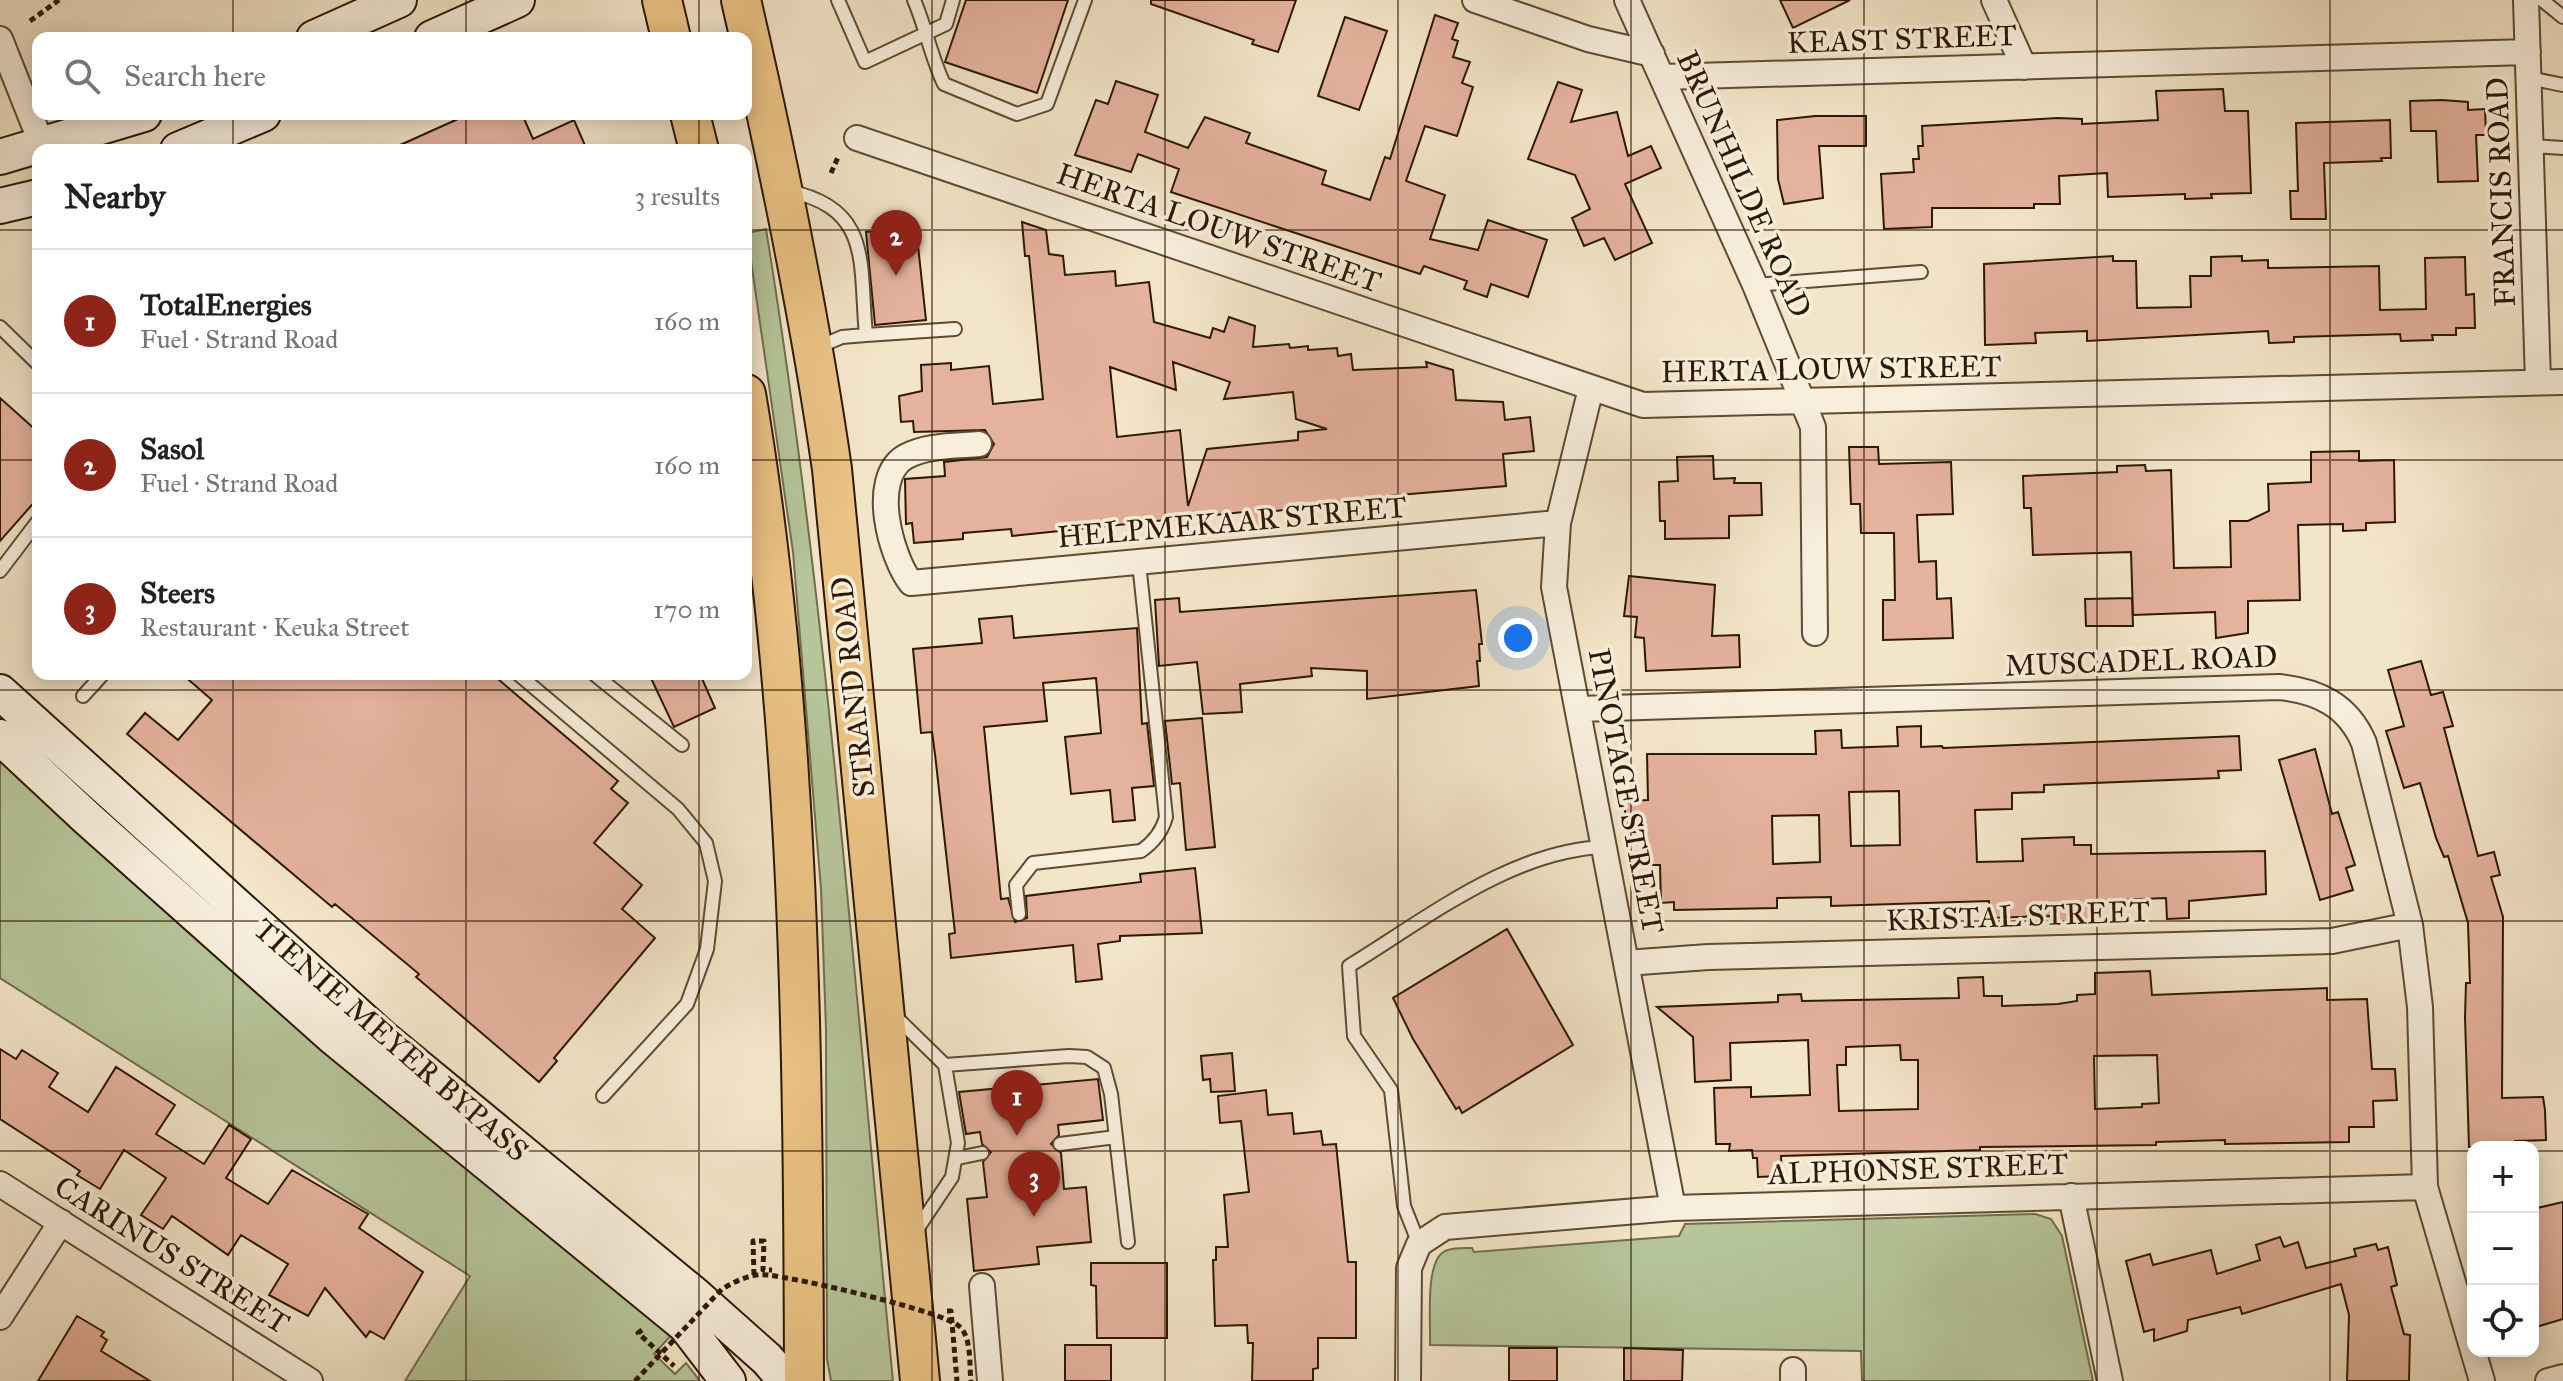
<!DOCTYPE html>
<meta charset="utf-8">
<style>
:root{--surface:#fff;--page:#f2f2f2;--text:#202124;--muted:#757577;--line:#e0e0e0;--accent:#8f2418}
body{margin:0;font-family:"IM FELL Great Primer",serif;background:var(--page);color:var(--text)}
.controls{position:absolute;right:24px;bottom:24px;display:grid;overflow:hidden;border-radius:16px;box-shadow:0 4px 20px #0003}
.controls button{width:72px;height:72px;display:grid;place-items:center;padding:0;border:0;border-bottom:2px solid var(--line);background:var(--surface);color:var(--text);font:40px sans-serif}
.you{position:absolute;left:1518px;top:638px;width:28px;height:28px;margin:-20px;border:6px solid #fff;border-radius:50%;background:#1a73e8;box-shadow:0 0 0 12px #1a73e833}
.badge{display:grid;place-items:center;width:52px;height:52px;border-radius:50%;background:var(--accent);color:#fff;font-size:26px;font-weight:700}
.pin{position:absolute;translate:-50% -66px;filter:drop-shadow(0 2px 4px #0008)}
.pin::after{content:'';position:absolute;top:42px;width:28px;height:24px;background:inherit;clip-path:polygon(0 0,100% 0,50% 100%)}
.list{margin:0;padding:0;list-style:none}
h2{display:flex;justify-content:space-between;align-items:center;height:104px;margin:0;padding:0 32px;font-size:34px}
h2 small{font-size:26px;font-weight:400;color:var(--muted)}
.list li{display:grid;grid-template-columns:52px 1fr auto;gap:24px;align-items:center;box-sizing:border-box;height:144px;padding:0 32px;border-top:2px solid var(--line)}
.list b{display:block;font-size:30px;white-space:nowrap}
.list p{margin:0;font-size:26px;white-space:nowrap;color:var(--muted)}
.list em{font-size:26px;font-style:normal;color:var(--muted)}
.icon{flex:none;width:44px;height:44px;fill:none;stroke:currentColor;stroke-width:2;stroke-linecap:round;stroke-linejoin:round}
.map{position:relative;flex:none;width:2563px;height:1381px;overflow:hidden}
.search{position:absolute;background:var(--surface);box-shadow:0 4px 20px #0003;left:32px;top:32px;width:720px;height:88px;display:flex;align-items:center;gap:20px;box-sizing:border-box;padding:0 28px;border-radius:16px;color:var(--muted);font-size:30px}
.panel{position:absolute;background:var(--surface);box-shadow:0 4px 20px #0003;left:32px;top:144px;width:720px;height:536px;border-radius:16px}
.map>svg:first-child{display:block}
</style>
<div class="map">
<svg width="2563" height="1381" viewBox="0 0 2563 1381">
<rect width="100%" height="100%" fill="#f3e5c9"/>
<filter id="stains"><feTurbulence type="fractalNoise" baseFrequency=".0025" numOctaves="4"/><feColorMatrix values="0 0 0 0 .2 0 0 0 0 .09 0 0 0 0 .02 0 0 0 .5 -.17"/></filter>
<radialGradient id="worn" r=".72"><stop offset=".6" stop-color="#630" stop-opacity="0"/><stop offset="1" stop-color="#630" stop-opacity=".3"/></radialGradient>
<path fill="#b6c59a" stroke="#726e4d" stroke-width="2" d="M 766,229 C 828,611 855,996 893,1381 L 831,1381 L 827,1359 L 826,1029 L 821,889 L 793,552 L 747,233 Z
M 0,754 L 676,1330 L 654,1354 L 675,1374 L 686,1363 L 700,1381 L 405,1381 L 470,1276 L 0,978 Z
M 2035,1214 L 2051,1219 L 2062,1236 L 2093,1381 L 1862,1381 L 1861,1351 L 1430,1345 C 1431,1324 1425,1267 1442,1253 C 1450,1247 1463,1248 1472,1248 L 1474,1252 L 1679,1236 L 1685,1224 Z"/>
<path fill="#e5b29d" stroke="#2d1800" stroke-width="2" fill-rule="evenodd" d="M 966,0 L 1068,0 L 1037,93 L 945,62 Z
M 1151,0 L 1296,0 L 1278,52 L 1252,44 L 1254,40 L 1151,4 Z
M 1780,0 L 1850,0 L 1793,28 Z
M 1435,15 L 1458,23 L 1452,39 L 1458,41 L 1453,57 L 1470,62 L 1462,83 L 1473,87 L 1457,136 L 1425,126 L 1406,181 L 1445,195 L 1430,239 L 1478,250 L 1488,220 L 1547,240 L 1528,297 L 1491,284 L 1487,297 L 1464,289 L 1467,281 L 1424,266 L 1420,274 L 1171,192 L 1179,169 L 1138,154 L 1131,172 L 1075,155 L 1096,100 L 1108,104 L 1116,81 L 1158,95 L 1145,132 L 1188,148 L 1205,117 L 1250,133 L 1246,143 L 1326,171 L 1322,184 L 1370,200 L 1385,157 L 1390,159 Z
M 1345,17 L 1387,31 L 1359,110 L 1318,96 Z
M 1558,82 L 1582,90 L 1571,122 L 1617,112 L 1628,156 L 1651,146 L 1661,168 L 1625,184 L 1652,243 L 1615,260 L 1604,238 L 1584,246 L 1572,218 L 1590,209 L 1575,175 L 1528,159 Z
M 2223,89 L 2225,111 L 2248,111 L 2251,193 L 2211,194 L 2212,198 L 2185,199 L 2185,194 L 2108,197 L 2107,173 L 2059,176 L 2060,204 L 2034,204 L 2034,208 L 1932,208 L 1932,227 L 1884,229 L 1881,174 L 1914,172 L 1913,159 L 1919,159 L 1918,146 L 1923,146 L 1922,126 L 2058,118 L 2082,119 L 2082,124 L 2158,120 L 2156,91 Z
M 2442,100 L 2468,102 L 2468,110 L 2485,109 L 2486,135 L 2476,135 L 2478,181 L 2438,182 L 2436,131 L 2411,131 L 2410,101 Z
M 469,114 L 522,114 L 533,139 L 574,120 L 587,150 L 389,150 Z
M 1815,116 L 1866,116 L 1866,146 L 1819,146 L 1823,198 L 1784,204 L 1778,179 L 1777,120 Z
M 2390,120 L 2391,158 L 2381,158 L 2382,161 L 2324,163 L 2326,219 L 2291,219 L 2290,191 L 2298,191 L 2296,123 Z
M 1022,222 L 1046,230 L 1049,254 L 1063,256 L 1065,275 L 1115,271 L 1116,286 L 1149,282 L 1154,322 L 1210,338 L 1213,328 L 1224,332 L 1229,317 L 1255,326 L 1253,347 L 1289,344 L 1290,348 L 1308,346 L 1308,350 L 1337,348 L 1338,356 L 1351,354 L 1353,370 L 1427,367 L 1426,362 L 1453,370 L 1456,400 L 1503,402 L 1505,420 L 1530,417 L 1534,451 L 1503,454 L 1506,486 L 1398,495 L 1268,512 L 1269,528 L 1247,530 L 1243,512 L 1012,536 L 1011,529 L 963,533 L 963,539 L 914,543 L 912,523 L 906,524 L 905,479 L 945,476 L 944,462 L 987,457 L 994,444 L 985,430 L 914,432 L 913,421 L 901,422 L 899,396 L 922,391 L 921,365 L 951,363 L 951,370 L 989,366 L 993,404 L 1043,399 L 1029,256 L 1025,256 ZM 1173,362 L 1230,382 L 1224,399 L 1293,392 L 1296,419 L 1327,429 L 1298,432 L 1298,440 L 1207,449 L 1188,506 L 1180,430 L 1117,437 L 1110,367 L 1176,390 Z
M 916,227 L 926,320 L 875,325 L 866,232 Z
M 2113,256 L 2113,261 L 2136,261 L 2137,308 L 2191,307 L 2190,276 L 2211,276 L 2211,257 L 2242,256 L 2242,261 L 2268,260 L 2268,268 L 2379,266 L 2380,310 L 2426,309 L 2425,258 L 2465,257 L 2466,295 L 2474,294 L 2475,328 L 2456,328 L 2456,335 L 2432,335 L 2433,340 L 2401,341 L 2400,334 L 2294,337 L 2294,342 L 2269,343 L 2268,331 L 2087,341 L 2087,331 L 2035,333 L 2036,343 L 1985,345 L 1984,264 Z
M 0,398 L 38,432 L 38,498 L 0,541 Z
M 1849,447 L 1878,447 L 1879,464 L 1951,462 L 1953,514 L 1917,515 L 1919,562 L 1936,561 L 1937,599 L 1951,598 L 1953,638 L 1883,640 L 1883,600 L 1895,600 L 1894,533 L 1861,533 L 1860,504 L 1851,504 Z
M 2359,451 L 2359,461 L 2394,460 L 2395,522 L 2366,523 L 2366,530 L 2343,531 L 2343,524 L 2298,525 L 2300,600 L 2248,601 L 2248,633 L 2216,638 L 2215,612 L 2133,615 L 2131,552 L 2033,555 L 2031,508 L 2024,508 L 2023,476 L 2117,472 L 2117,466 L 2145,465 L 2146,471 L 2171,470 L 2174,568 L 2231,567 L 2230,521 L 2248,521 L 2269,511 L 2268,484 L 2311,482 L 2311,452 Z
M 1713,456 L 1714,479 L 1735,478 L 1734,483 L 1761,483 L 1762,515 L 1729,516 L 1729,538 L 1665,539 L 1665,521 L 1660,521 L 1659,482 L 1678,481 L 1677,457 Z
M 1629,576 L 1715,585 L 1712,636 L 1739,635 L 1740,667 L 1646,671 L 1644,638 L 1635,637 L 1637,617 L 1624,616 Z
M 1476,590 L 1482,644 L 1479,644 L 1480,661 L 1477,661 L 1479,686 L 1367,699 L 1367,671 L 1311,668 L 1312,676 L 1240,684 L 1242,712 L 1203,714 L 1197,662 L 1159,666 L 1155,600 L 1179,598 L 1180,612 Z
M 2132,598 L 2133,626 L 2086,626 L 2085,599 Z
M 1012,616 L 1014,638 L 1137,628 L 1142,724 L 1147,723 L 1154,786 L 1132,788 L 1135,820 L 1113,822 L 1110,790 L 1071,794 L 1065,737 L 1101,733 L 1096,678 L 1043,683 L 1047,721 L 984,727 L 1001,899 L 1008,898 L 1015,922 L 1027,918 L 1026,896 L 1141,882 L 1140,874 L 1195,868 L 1202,933 L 1120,936 L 1120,941 L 1098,944 L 1102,979 L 1076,982 L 1073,945 L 951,958 L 949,934 L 955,933 L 935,754 L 932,732 L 921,733 L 913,649 L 982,643 L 979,619 Z
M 2421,661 L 2431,695 L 2443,692 L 2453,726 L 2444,728 L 2478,856 L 2494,852 L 2500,875 L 2491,877 L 2503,917 L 2502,1098 L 2543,1097 L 2545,1110 L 2546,1140 L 2515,1141 L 2515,1147 L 2469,1147 L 2465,1017 L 2466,983 L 2470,983 L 2468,923 L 2448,856 L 2444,857 L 2436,838 L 2420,783 L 2404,788 L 2386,731 L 2404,726 L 2388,670 Z
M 182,674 L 492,674 L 618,781 L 611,789 L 628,803 L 594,843 L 642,885 L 622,909 L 655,938 L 554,1058 L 557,1061 L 539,1082 L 416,977 L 419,974 L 335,904 L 332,907 L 127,734 L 145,713 L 178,740 L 212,700 Z
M 649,674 L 700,674 L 715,708 L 674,727 Z
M 1202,718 L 1215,847 L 1186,850 L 1180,783 L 1172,784 L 1165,721 Z
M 1921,726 L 1921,747 L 1942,746 L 1943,748 L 2239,736 L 2241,770 L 2218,771 L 2219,778 L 2044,785 L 2044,792 L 2012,793 L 2012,809 L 1975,810 L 1977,862 L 2023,861 L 2022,839 L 2074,837 L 2074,845 L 2091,845 L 2091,854 L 2265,851 L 2266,894 L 2189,901 L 2189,918 L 2167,919 L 2166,898 L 2090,901 L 2090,921 L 2051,923 L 2051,916 L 1989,918 L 1989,901 L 1831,906 L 1831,897 L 1777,898 L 1777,908 L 1674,910 L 1674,902 L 1661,903 L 1660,865 L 1644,865 L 1643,832 L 1629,832 L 1623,801 L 1648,800 L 1647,754 L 1816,754 L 1815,731 L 1841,730 L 1842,748 L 1898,746 L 1897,727 ZM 1899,791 L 1900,845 L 1851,846 L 1849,792 ZM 1819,815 L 1820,862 L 1773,864 L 1772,816 Z
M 2315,749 L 2332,814 L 2338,812 L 2355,865 L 2346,868 L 2353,890 L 2320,900 L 2279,760 Z
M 1507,929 L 1573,1045 L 1462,1113 L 1459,1107 L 1456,1109 L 1413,1039 L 1393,998 Z
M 2150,971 L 2152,995 L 2327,988 L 2327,1000 L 2367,999 L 2372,1069 L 2395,1069 L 2397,1100 L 2373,1101 L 2374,1127 L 2349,1127 L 2349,1142 L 2225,1144 L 2225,1140 L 2156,1142 L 2156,1145 L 1980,1147 L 1980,1150 L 1781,1156 L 1782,1176 L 1758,1177 L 1757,1158 L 1753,1158 L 1752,1150 L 1729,1151 L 1730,1144 L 1716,1144 L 1714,1088 L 1751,1087 L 1751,1097 L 1810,1095 L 1808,1040 L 1730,1043 L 1731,1080 L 1695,1082 L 1693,1037 L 1657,1007 L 1778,1002 L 1778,995 L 1801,994 L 1802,1001 L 1959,998 L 1958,978 L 1983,977 L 1984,996 L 2002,996 L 2002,1006 L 2058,1004 L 2077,1001 L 2077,995 L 2095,994 L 2095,973 ZM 1900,1045 L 1901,1060 L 1918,1060 L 1918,1109 L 1839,1111 L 1837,1065 L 1846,1065 L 1846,1047 ZM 2157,1055 L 2159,1103 L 2142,1104 L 2142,1107 L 2095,1109 L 2094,1056 Z
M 0,1049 L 16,1059 L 22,1050 L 58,1073 L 49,1087 L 88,1112 L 116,1067 L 175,1105 L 156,1134 L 204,1164 L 229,1125 L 251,1139 L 226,1178 L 268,1204 L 292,1170 L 368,1214 L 359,1228 L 423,1272 L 384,1339 L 370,1331 L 366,1337 L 325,1288 L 308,1316 L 269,1295 L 288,1264 L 241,1235 L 228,1255 L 172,1216 L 163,1229 L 141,1215 L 166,1178 L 124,1150 L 100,1189 L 77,1175 L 80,1171 L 68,1163 L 0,1119 Z
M 1232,1053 L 1235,1091 L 1211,1092 L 1210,1079 L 1203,1080 L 1201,1056 Z
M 1098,1079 L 1103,1120 L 1058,1125 L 1059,1135 L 1051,1144 L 1061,1153 L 1064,1189 L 1086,1187 L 1091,1242 L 1037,1247 L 1039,1264 L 974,1271 L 967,1199 L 987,1197 L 983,1162 L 991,1152 L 982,1144 L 980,1132 L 966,1134 L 959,1092 Z
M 1266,1090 L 1268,1115 L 1292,1113 L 1294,1134 L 1321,1131 L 1323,1145 L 1336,1144 L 1348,1262 L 1356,1262 L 1356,1338 L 1318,1338 L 1318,1368 L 1313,1369 L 1313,1381 L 1252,1381 L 1253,1343 L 1248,1343 L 1247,1325 L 1215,1326 L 1213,1260 L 1216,1260 L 1216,1247 L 1228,1247 L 1224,1195 L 1249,1192 L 1241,1121 L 1220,1123 L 1218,1096 Z
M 2563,1202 L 2563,1319 L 2533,1328 L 2533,1209 Z
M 2280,1237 L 2284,1247 L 2298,1242 L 2306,1268 L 2356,1256 L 2354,1249 L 2376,1244 L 2378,1250 L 2388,1247 L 2397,1285 L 2391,1287 L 2404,1334 L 2410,1335 L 2409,1381 L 2347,1381 L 2349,1315 L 2341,1284 L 2242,1314 L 2240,1307 L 2188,1320 L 2187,1331 L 2154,1341 L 2154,1329 L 2144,1332 L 2126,1261 L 2150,1254 L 2153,1265 L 2211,1250 L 2217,1274 L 2260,1260 L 2256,1245 Z
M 1091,1263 L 1167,1263 L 1167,1338 L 1097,1338 L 1096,1286 L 1091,1285 Z
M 77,1316 L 104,1332 L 101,1336 L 107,1340 L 101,1351 L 150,1381 L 38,1381 Z
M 1065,1345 L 1111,1345 L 1111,1381 L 1065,1381 Z
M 1509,1348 L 1557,1348 L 1557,1381 L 1509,1381 Z
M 1624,1348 L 1683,1350 L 1682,1381 L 1624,1381 Z"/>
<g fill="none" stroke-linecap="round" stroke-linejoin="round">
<g stroke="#5e4b32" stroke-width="16">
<path id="lane" d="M 838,0 L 865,62 L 946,24 L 953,0
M 914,0 C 926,28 931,57 944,84 L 1017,114 L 1047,104 L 1085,0
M 2542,0 L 2563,17
M 2529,78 L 2563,85
M 2532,146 L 2563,148
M 788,191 C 873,208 859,264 866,335 L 842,337 L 816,348
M 1755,285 L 1921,272
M 0,327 L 38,364
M 866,335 L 955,329
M 0,571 L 38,521
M 518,674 L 678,809 L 706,843 L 715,881 L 707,949 L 687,1004 L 603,1096
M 594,674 L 682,745
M 83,696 L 103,674
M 1019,914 L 1016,885 L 1033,863 L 1141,851 C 1154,842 1162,832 1166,817 L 1139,563
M 895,1016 L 945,1065 L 958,1143 L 952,1177 L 916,1231
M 945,1065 L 1069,1056 L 1087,1057 L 1104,1068 L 1111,1094 L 1128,1242
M 1060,1144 L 1116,1137
M 958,1158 L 982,1153
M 1419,1244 L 1404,1206 L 1391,1090 L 1354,1036 L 1349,966 C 1426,919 1512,850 1605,847"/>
</g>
<g stroke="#5e4b32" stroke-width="28">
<path id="street" d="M 1475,0 L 1588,39 L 1652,54
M 1627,0 L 1755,285 L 1813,427 L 1815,633
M 1994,0 L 2024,67
M 2526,0 L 2538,382
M 0,39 L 44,150
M 1662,77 L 2528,52
M 857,138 L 1643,405 L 2563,382
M 1591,388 L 1558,523 L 1554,587 L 1673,1208
M 979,444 C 956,446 926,445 905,457 C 869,479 891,557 911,583 L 1558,523
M 1579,709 L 2279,687 C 2318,691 2348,705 2364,743 L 2410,925 L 2420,1007 L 2425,1187 L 2482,1381
M 1626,963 L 1708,957 L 2332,941 L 2410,925
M 0,1184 L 310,1381
M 2071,1196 L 2110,1381
M 982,1286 L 990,1381
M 0,1317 L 61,1222
M 1408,1381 L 1409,1268 L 1419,1244 L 1445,1227 L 1673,1208 L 2425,1187
M 1793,1381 L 1793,1370
M 2548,1381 L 2563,1377"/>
</g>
<g stroke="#2d1800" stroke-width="38">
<path id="secondary" d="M 314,38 L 399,0
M 432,38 L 517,0
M 178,150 L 263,114
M 0,157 L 144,114
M 0,206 L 38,197
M 0,692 L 384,1039 L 695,1295 L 767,1359 L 786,1381
M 0,737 L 88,819 L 333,1037 L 685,1325 L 728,1381"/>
</g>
<g stroke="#2d1800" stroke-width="42">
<path id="primary" d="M 662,0 L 671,38
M 741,0 C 777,156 809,311 832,469 L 920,1381
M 690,114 L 699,150
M 746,394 C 801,720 803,1052 804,1381"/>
</g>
<path stroke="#2d1800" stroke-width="5" stroke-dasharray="6 4" stroke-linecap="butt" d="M 30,21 L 59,0
M 831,173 L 839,155
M 754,1275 L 753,1241 L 764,1241 L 763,1270 L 772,1270
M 947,1311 L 951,1311 L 957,1381
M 642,1330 L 638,1333 L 674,1366"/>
<use href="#lane" stroke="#f7eedc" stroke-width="12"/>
<use href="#street" stroke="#f7eedc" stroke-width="24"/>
<use href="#secondary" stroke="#f7eedc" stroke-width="34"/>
<use href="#primary" stroke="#eac284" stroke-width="38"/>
<path stroke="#2d1800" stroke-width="5" stroke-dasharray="6 4" stroke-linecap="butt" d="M 635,1381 L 722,1289 C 736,1281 751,1273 768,1275 C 797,1278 944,1311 960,1327 C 972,1339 969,1365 971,1381"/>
</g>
<path fill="none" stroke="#2d1800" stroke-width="2" stroke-opacity="0.55" d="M 233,0 L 233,38M 466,0 L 466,38M 699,0 L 699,38M 932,0 L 932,1381M 1165,0 L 1165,1381M 1398,0 L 1398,1381M 1631,0 L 1631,1381M 1864,0 L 1864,1381M 2097,0 L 2097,1381M 2330,0 L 2330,1381M 233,114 L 233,150M 466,114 L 466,150M 699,114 L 699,150M 0,230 L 38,230M 746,230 L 2563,230M 0,460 L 38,460M 746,460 L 2563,460M 233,674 L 233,1381M 466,674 L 466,1381M 699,674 L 699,1381M 0,690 L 2563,690M 0,921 L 2563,921M 0,1151 L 2473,1151M 2533,1151 L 2563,1151"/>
<g text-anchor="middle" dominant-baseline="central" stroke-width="7" stroke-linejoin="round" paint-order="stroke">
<g font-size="30" fill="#2d1800" stroke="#f7eedc">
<text transform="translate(1902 39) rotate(-2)">KEAST STREET</text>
<text transform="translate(1744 184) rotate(66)">BRUNHILDE ROAD</text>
<text transform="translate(2501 192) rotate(-92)">FRANCIS ROAD</text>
<text transform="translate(1219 228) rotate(19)">HERTA LOUW STREET</text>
<text transform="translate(1831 369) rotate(-1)">HERTA LOUW STREET</text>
<text transform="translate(1232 522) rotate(-5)">HELPMEKAAR STREET</text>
<text transform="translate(2141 661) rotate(-2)">MUSCADEL ROAD</text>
<text transform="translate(853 687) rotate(-96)">STRAND ROAD</text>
<text transform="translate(1626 791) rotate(79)">PINOTAGE STREET</text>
<text transform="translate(2018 916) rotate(-2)">KRISTAL STREET</text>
<text transform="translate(391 1040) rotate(41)">TIENIE MEYER BYPASS</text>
<text transform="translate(1918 1169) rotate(-2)">ALPHONSE STREET</text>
<text transform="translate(172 1255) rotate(32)">CARINUS STREET</text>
</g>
</g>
<rect width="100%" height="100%" filter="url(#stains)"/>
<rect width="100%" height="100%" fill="url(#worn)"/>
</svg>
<div class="controls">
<button>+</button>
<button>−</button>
<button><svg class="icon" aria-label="locate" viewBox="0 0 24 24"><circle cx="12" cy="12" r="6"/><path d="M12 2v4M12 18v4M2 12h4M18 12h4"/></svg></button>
</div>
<div class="you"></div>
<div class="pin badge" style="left:1017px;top:1136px">1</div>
<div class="pin badge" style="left:896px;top:276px">2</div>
<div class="pin badge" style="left:1034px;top:1217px">3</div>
<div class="search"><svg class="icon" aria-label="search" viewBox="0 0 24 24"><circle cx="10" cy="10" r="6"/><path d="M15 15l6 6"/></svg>Search here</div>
<section class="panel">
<h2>Nearby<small>3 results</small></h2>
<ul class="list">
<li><span class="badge">1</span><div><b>TotalEnergies</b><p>Fuel · Strand Road</p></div><em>160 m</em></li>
<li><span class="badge">2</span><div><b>Sasol</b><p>Fuel · Strand Road</p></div><em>160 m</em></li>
<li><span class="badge">3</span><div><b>Steers</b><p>Restaurant · Keuka Street</p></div><em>170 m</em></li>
</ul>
</section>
</div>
